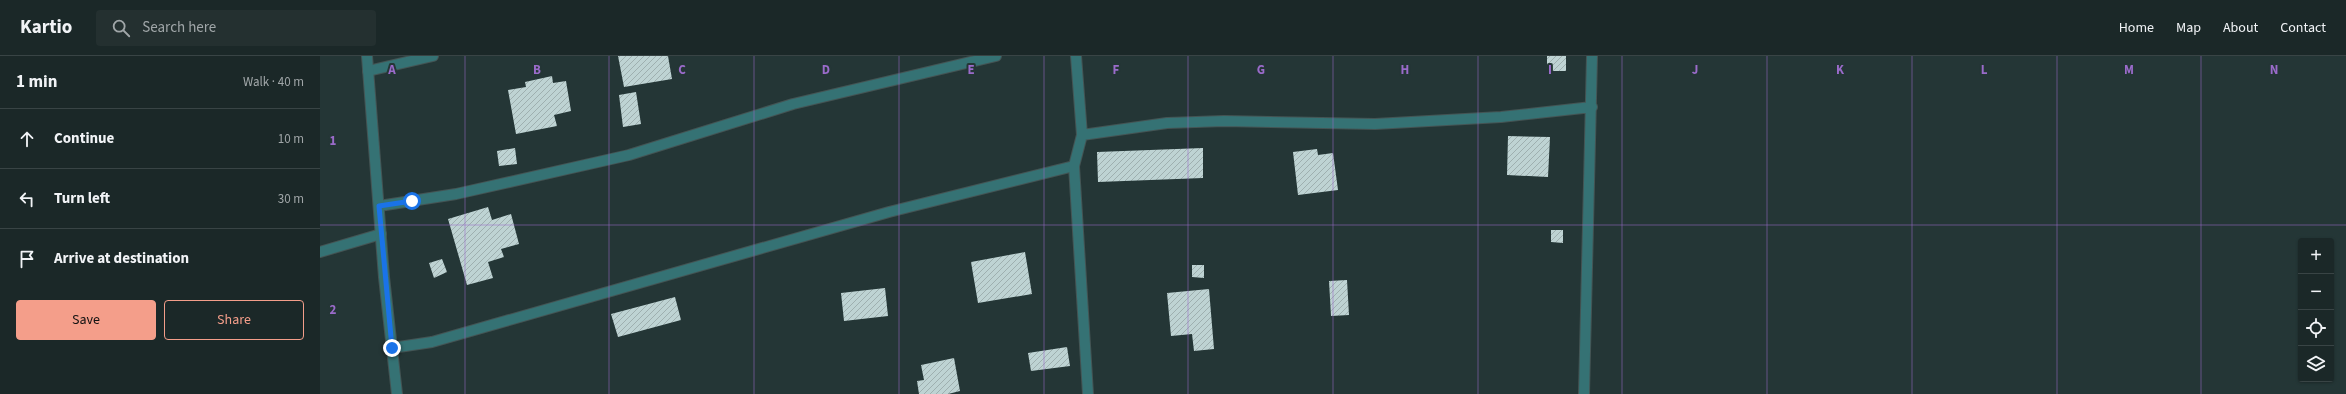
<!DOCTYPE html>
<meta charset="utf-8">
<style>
:root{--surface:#1b2828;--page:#243030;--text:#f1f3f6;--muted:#a0a6a8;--line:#394445;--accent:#f49e8a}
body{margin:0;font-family:"Source Sans 3",sans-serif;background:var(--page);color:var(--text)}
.controls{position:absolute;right:12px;bottom:12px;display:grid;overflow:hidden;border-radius:4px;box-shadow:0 1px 3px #0004}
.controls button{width:36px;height:36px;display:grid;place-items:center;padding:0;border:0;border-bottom:1px solid var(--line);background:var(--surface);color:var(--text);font:20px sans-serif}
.stop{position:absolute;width:12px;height:12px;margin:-9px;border:3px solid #1a73e8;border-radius:50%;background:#fff}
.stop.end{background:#1a73e8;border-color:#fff;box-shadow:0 1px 4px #0008}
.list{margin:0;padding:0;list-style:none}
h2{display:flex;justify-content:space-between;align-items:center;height:52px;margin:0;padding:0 16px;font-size:17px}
h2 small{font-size:13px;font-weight:400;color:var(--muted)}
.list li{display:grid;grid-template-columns:26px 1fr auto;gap:12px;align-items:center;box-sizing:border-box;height:60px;padding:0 16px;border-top:1px solid var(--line)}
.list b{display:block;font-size:15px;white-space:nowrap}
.list em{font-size:13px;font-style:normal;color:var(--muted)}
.actions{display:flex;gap:8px;padding:12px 16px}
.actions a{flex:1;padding:9px 0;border:1px solid var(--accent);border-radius:4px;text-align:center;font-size:14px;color:var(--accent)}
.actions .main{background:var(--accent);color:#111}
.icon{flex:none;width:22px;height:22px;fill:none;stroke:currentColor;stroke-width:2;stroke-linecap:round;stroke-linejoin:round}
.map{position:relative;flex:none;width:2026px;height:338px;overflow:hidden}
header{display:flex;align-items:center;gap:24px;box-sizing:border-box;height:56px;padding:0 20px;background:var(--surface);border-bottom:1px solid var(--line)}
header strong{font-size:19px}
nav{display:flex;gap:22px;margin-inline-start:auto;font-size:14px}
.search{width:280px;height:36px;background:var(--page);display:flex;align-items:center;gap:10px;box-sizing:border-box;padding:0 14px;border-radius:4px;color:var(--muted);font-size:15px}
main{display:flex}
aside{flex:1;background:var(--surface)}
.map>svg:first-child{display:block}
</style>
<header>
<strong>Kartio</strong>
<div class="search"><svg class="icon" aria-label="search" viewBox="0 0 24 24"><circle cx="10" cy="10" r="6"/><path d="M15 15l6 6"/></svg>Search here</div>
<nav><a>Home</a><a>Map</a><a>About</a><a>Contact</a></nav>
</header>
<main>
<aside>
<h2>1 min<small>Walk · 40 m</small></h2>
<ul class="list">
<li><svg class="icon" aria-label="ahead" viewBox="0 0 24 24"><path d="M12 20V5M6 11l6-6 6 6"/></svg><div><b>Continue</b></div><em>10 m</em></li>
<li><svg class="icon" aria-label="left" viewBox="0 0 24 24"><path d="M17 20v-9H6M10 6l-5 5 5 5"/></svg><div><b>Turn left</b></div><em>30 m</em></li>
<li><svg class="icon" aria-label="arrive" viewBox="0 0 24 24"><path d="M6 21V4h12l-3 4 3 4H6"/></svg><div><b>Arrive at destination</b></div></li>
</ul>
<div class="actions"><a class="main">Save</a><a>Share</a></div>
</aside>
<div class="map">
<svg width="2026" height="338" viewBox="0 0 2026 338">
<defs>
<pattern id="building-hatch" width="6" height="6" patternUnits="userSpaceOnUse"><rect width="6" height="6" fill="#bed3d3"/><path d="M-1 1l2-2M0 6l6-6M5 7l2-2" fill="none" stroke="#9eafaf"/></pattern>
</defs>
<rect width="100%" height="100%" fill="#243636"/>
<path fill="url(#building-hatch)" d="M 298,0 L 348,0 L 352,23 L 304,31 Z
M 1227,0 L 1246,0 L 1246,15 L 1227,15 Z
M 232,20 L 233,27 L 246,25 L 251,55 L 234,59 L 237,70 L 196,78 L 188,34 L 206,31 L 205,26 Z
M 316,36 L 321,68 L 303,71 L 299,39 Z
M 1188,80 L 1230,81 L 1228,121 L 1187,119 Z
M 195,92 L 197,108 L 179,110 L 177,95 Z
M 883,92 L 883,122 L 778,126 L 777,96 Z
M 997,93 L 998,99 L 1013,97 L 1018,134 L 978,139 L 973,96 Z
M 168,151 L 172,164 L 191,158 L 199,188 L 181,193 L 184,201 L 168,206 L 173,222 L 147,229 L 128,163 Z
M 1231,174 L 1243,174 L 1243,187 L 1231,186 Z
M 705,196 L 712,238 L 658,247 L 651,206 Z
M 122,203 L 127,216 L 114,222 L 109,207 Z
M 872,209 L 884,209 L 884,222 L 872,221 Z
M 1027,224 L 1029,259 L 1011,260 L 1009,225 Z
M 565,232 L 568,260 L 524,265 L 521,237 Z
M 889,233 L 894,293 L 874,295 L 872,278 L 851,280 L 847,237 Z
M 355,241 L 361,264 L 298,281 L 291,258 Z
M 747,291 L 750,310 L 711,315 L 708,297 Z
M 634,302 L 640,335 L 628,338 L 599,338 L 597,325 L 604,324 L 601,309 Z"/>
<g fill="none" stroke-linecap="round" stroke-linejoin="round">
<g stroke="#445454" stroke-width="12">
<path id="lane" d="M 48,15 L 113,0
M 59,150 L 136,138 L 309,99 L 473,48 L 676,0
M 0,196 L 61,178
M 72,292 L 112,286 L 569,156 L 754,110"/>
</g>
<g stroke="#445454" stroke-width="12">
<path id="street" d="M 47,0 L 64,221 L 77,338
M 756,0 L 762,79 L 754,110 L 768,338
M 762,79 L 847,67 L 904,65 L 1055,68 L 1181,61 L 1272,51
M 1264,338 L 1272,0"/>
</g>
<use href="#lane" stroke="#357274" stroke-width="10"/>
<use href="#street" stroke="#357274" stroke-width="10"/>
</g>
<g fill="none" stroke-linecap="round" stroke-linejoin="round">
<path stroke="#1a73e8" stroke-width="5" d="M 72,292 L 59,150 L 92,145"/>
</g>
<path fill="none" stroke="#9a6bca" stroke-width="1" stroke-opacity="0.55" d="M 145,0 L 145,338M 289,0 L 289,338M 434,0 L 434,338M 579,0 L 579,338M 724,0 L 724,338M 868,0 L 868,338M 1013,0 L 1013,338M 1158,0 L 1158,338M 1302,0 L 1302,338M 1447,0 L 1447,338M 1592,0 L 1592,338M 1737,0 L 1737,338M 1881,0 L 1881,338M 0,169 L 2026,169"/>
<g font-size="13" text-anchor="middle" font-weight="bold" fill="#9a6bca" stroke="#243636" stroke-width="4" stroke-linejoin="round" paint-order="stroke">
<text x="72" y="18">A</text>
<text x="217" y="18">B</text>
<text x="362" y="18">C</text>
<text x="506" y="18">D</text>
<text x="651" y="18">E</text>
<text x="796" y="18">F</text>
<text x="941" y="18">G</text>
<text x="1085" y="18">H</text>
<text x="1230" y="18">I</text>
<text x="1375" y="18">J</text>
<text x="1520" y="18">K</text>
<text x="1664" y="18">L</text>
<text x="1809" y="18">M</text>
<text x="1954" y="18">N</text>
<text x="13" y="89">1</text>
<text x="13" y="258">2</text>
</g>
</svg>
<div class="controls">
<button>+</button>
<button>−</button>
<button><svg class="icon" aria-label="locate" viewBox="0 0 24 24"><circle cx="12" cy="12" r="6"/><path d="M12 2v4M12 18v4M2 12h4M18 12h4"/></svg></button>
<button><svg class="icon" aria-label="layers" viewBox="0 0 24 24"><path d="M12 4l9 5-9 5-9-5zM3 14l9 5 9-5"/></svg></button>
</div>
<div class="stop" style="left:92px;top:145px"></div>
<div class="stop end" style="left:72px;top:292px"></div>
</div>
</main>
